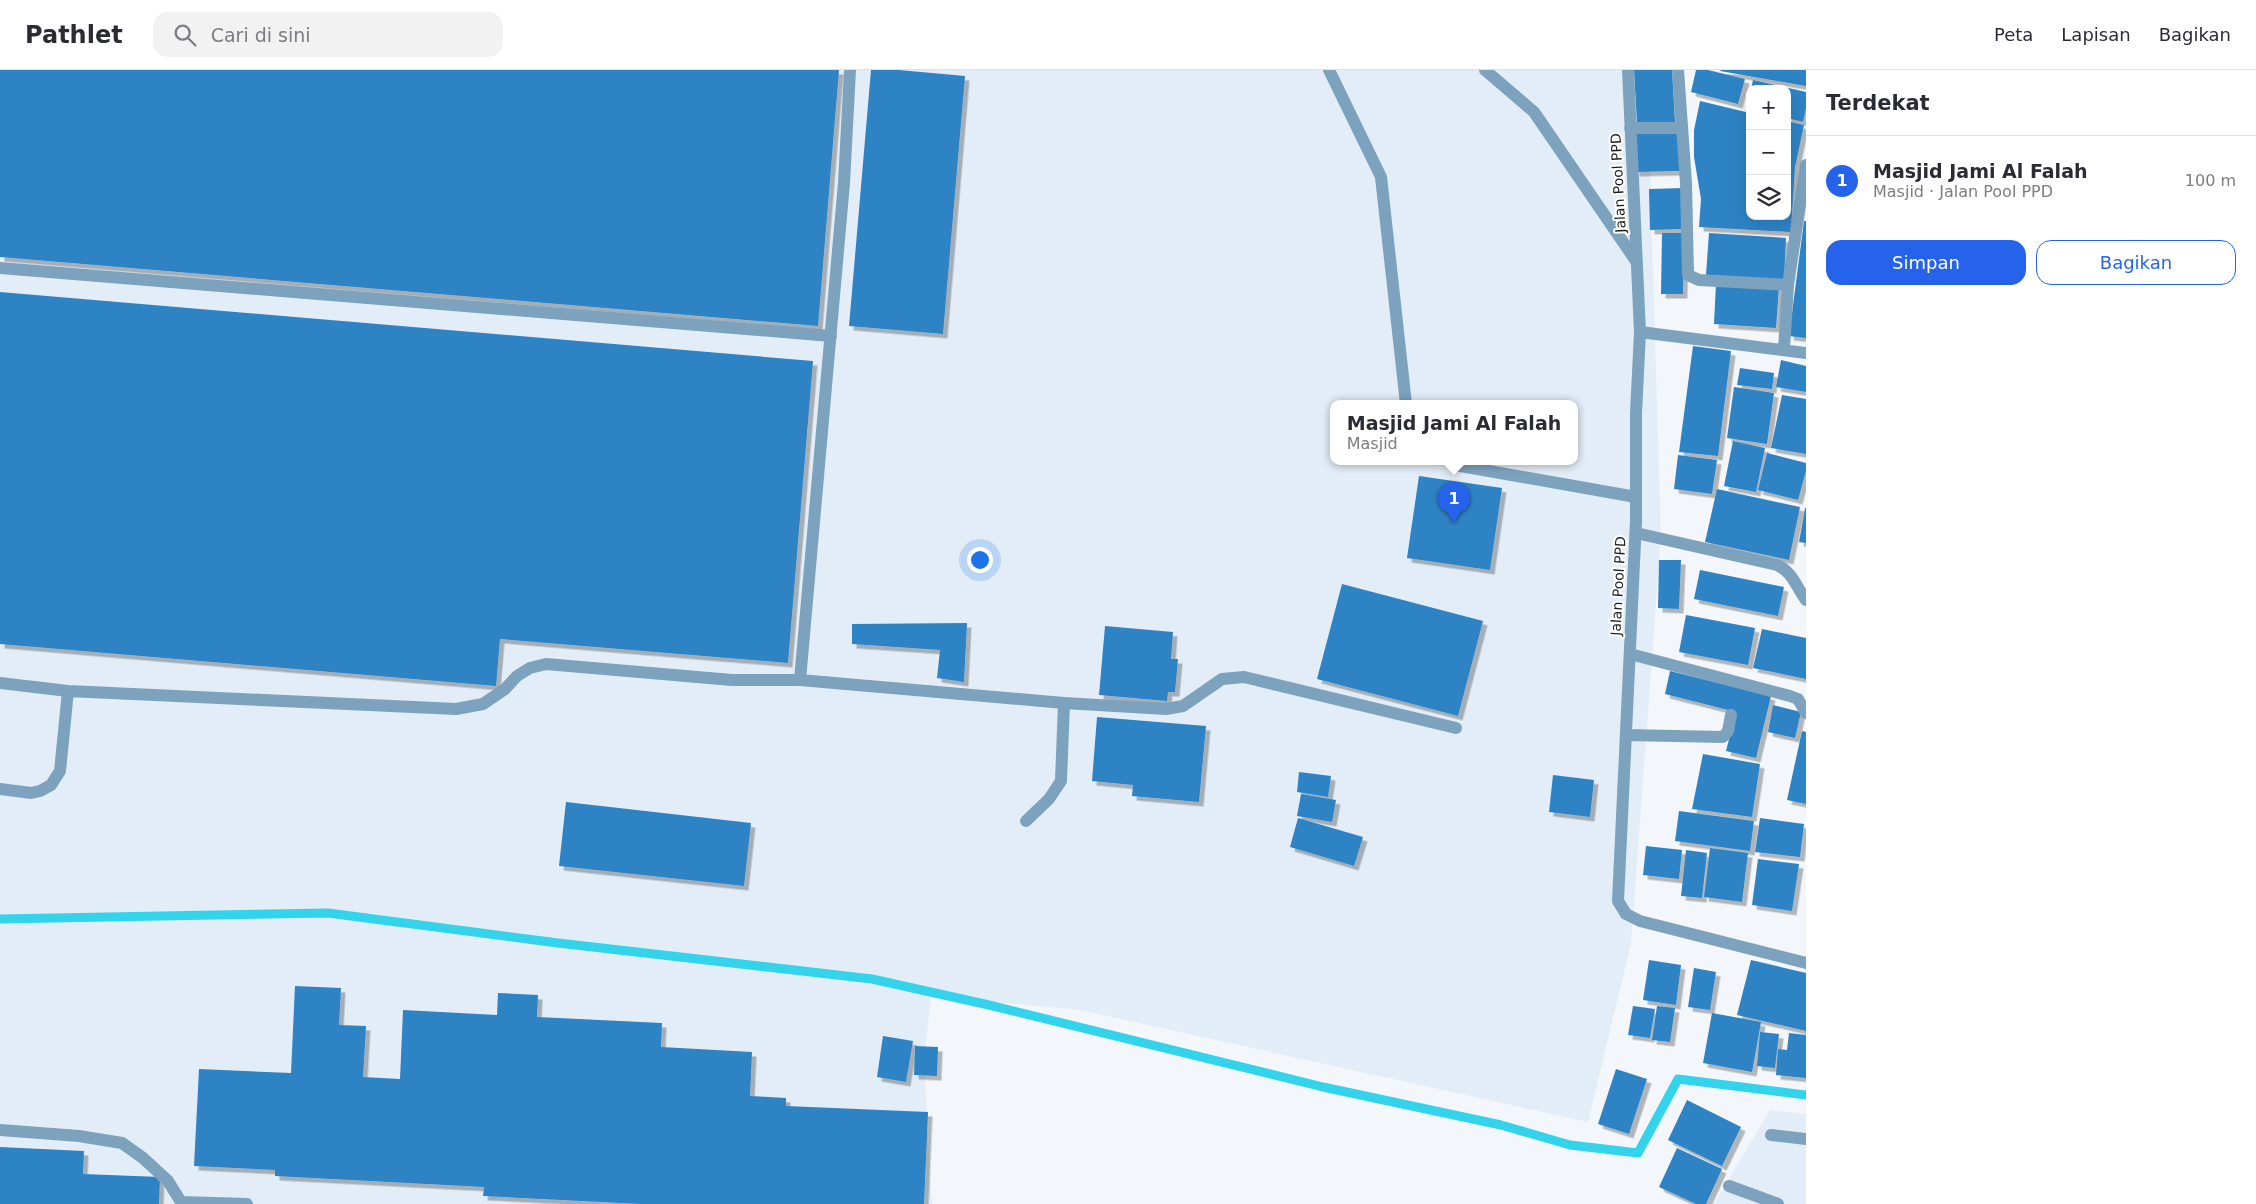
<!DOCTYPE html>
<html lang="id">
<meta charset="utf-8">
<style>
:root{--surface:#fff;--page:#f2f2f3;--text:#2b2b33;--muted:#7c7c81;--line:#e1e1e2;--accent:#2563eb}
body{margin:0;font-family:"DejaVu Sans",sans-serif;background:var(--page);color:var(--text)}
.controls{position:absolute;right:15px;top:15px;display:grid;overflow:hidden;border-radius:10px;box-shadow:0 5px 20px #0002}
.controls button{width:45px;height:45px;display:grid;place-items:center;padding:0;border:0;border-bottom:1px solid var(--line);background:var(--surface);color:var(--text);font:25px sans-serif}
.you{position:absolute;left:979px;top:489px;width:18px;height:18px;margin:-12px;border:4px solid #fff;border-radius:50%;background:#1a73e8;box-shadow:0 0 0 8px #1a73e833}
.badge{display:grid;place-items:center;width:32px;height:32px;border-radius:50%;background:var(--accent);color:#fff;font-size:16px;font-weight:700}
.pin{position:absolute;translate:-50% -41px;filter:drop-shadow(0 1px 2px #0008)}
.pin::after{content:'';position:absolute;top:26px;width:18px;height:15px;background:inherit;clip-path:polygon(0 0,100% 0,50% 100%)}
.popup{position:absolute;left:1330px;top:330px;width:248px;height:65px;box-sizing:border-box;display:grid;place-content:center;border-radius:10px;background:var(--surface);filter:drop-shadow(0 1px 4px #0005);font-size:16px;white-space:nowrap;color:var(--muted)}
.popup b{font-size:19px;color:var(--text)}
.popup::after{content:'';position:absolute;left:50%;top:100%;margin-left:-10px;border:10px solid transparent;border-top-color:var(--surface)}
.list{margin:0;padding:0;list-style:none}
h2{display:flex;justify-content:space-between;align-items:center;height:65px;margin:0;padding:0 20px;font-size:21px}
h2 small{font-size:16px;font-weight:400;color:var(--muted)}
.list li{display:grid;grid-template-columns:32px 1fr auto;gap:15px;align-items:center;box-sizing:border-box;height:90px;padding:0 20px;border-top:1px solid var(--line)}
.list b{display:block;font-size:19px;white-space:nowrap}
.list p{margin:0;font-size:16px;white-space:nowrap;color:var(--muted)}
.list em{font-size:16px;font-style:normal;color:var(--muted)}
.actions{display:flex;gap:10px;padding:15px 20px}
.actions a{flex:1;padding:11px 0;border:1px solid var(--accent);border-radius:15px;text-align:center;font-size:18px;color:var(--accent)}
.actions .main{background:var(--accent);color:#fff}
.icon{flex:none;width:28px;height:28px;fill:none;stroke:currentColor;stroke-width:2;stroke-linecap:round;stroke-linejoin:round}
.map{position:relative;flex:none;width:1806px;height:1134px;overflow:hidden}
header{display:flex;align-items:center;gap:30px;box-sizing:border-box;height:70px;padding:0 25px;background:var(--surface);border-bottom:1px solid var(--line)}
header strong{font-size:24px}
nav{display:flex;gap:28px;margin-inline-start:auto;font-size:18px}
.search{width:350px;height:45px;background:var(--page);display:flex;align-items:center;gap:12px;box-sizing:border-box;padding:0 18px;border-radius:15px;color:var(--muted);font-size:19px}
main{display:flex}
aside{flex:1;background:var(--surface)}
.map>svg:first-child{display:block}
</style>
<header>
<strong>Pathlet</strong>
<div class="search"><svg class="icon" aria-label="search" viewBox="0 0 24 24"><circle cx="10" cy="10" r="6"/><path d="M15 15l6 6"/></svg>Cari di sini</div>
<nav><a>Peta</a><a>Lapisan</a><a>Bagikan</a></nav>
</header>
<main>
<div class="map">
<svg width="1806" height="1134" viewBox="0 0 1806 1134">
<defs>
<filter id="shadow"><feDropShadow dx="4.5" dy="4.5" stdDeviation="0" flood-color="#0004"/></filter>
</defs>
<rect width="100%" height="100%" fill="#f3f7fb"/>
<path fill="#e3edf7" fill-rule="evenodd" d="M 0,0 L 1647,0 L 1661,466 L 1631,874 L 1588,1052 L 1080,940 L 931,926 L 924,991 L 932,1134 L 0,1134 ZM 1334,334 L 1574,334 L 1574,392 L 1334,392 Z
M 1770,1040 L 1806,1044 L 1806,1134 L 1714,1134 Z"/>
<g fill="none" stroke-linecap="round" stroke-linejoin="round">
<path stroke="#32d3eb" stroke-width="9" d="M 0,849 L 328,843 L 558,873 L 872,909 L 989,935 L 1323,1017 L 1501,1055 L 1570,1075 L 1638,1083 L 1678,1009 L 1806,1025"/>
</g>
<path fill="#2e83c5" filter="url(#shadow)" d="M 0,0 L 839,0 L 818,256 L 0,187 Z
M 871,0 L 899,0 L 965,6 L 943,264 L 849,256 Z
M 1634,0 L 1672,0 L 1675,52 L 1637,54 Z
M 1696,0 L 1708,0 L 1745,9 L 1738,34 L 1691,22 Z
M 1721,0 L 1806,0 L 1806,16 L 1720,1 Z
M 1753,10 L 1806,22 L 1806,38 L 1803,52 L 1787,48 L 1787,19 L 1751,19 Z
M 1749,27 L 1750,27 L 1750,40 L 1746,39 Z
M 1700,31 L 1750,43 L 1750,146 L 1787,146 L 1787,51 L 1804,55 L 1795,97 L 1791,162 L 1699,157 L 1701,129 L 1694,87 L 1694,60 Z
M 1634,63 L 1680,63 L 1680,101 L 1635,102 Z
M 1683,118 L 1684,159 L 1650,160 L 1649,119 Z
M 1804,151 L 1806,151 L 1806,268 L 1789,266 Z
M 1662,163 L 1684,163 L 1683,224 L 1661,224 Z
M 1709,163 L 1786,168 L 1784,210 L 1706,205 Z
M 1716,213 L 1779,216 L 1776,258 L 1714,254 Z
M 0,222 L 813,291 L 788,593 L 500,569 L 496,616 L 0,574 Z
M 1693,276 L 1731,281 L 1718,386 L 1679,382 Z
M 1781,290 L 1806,296 L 1806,322 L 1776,317 Z
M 1740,298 L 1774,303 L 1772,319 L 1737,315 Z
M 1734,317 L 1774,323 L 1767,374 L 1727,368 Z
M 1782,325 L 1806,329 L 1806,384 L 1771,378 Z
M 1733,371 L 1765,378 L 1756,422 L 1724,416 Z
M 1767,383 L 1806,393 L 1806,401 L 1798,430 L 1758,420 Z
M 1678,385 L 1717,390 L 1712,424 L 1674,419 Z
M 1419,406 L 1502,418 L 1490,500 L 1407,488 Z
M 1717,419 L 1800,437 L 1789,490 L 1705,472 Z
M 1805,438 L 1806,438 L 1806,473 L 1799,472 Z
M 1659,490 L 1681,490 L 1679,539 L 1658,538 Z
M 1700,500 L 1784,517 L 1778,546 L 1694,529 Z
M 1342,514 L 1483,551 L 1458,646 L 1317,609 Z
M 1686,545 L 1755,558 L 1748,595 L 1679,582 Z
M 967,553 L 964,612 L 937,608 L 940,580 L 852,574 L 852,554 Z
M 1105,556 L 1173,562 L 1171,589 L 1178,589 L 1175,622 L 1168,622 L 1167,631 L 1099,625 Z
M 1762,559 L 1806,568 L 1806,609 L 1753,598 Z
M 1670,601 L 1771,626 L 1756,688 L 1726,681 L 1736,642 L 1665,624 Z
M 1773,635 L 1801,642 L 1795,668 L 1768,662 Z
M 1097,647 L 1206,656 L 1199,732 L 1132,726 L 1133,715 L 1092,711 Z
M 1802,661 L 1806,662 L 1806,734 L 1787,730 Z
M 1703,684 L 1760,694 L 1752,747 L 1692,739 Z
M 1299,702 L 1331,706 L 1328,727 L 1297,722 Z
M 1553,705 L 1594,710 L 1590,747 L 1549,742 Z
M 1301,724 L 1336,730 L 1332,752 L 1297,746 Z
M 566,732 L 751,753 L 744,816 L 559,796 Z
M 1679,741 L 1754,751 L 1750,781 L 1675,771 Z
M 1298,748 L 1363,767 L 1354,796 L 1290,777 Z
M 1760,748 L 1804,754 L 1800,787 L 1755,782 Z
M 1646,776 L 1682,780 L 1679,809 L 1643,805 Z
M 1710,778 L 1748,783 L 1742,832 L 1704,827 Z
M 1686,780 L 1707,783 L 1702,828 L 1681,826 Z
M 1758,789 L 1799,794 L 1792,841 L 1752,835 Z
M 1649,890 L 1681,895 L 1676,935 L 1643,930 Z
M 1751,890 L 1806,903 L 1806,961 L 1737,945 Z
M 1694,898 L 1716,902 L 1710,940 L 1688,937 Z
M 295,916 L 341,918 L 339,955 L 366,956 L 363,1007 L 400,1009 L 403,940 L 497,945 L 498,923 L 538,925 L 537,947 L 662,953 L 661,977 L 752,982 L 750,1026 L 786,1028 L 786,1036 L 928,1042 L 924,1134 L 641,1134 L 483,1126 L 484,1117 L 275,1106 L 275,1100 L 194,1096 L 199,999 L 291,1003 Z
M 1633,936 L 1655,939 L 1650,968 L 1628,965 Z
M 1657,936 L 1675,938 L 1670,972 L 1652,970 Z
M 1712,943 L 1761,952 L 1752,1002 L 1703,993 Z
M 1760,962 L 1779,964 L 1775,998 L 1757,996 Z
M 1789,963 L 1806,965 L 1806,1008 L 1776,1005 L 1778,979 L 1787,980 Z
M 883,966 L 913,971 L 906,1012 L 877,1007 Z
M 915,976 L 938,977 L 937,1006 L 914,1005 Z
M 1616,999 L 1647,1009 L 1629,1064 L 1598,1054 Z
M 1687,1030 L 1741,1057 L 1722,1096 L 1668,1070 Z
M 0,1077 L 84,1081 L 83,1104 L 160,1107 L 159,1134 L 0,1134 Z
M 1677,1078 L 1722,1099 L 1706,1134 L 1696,1134 L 1659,1117 Z"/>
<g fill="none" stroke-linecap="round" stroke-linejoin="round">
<path stroke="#7da2be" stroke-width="12" d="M 1329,0 L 1381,107 L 1406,334
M 1485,0 L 1534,42 L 1636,191
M 1628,0 L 1640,262 L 1636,343 L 1636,451 L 1618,831 L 1626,844 L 1640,851 L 1806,893
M 1678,0 L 1686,113 L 1688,205 L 1699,210 L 1788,215
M 1630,58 L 1682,58
M 0,198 L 831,266
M 1640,262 L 1806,283
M 1784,279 L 1788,215 L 1806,95
M 1449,392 L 1455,395 L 1636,427
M 1636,463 L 1777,495 C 1793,502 1796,517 1806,530
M 1630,584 L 1790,626 L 1798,629 L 1806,643
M 800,610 L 1064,633 L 1061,711 L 1049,729 L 1026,751
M 0,613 L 68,621 L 456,639 L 483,634 L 505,619 L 517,606 L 530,598 L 546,594 L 732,610 L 800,610 L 844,113 L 850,0
M 1064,633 L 1166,639 L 1183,636 L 1222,609 L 1244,607 L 1456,658
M 1626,665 L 1723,667 L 1728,661 L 1731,645
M 0,719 L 31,723 L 40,721 L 51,715 L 60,701 L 68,621
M 0,1060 L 79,1066 L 122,1073 L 143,1088 L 168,1111 L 181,1132 L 247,1134
M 1771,1065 L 1806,1069
M 1729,1116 L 1778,1134"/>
</g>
<g text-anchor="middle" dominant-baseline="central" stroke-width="4" stroke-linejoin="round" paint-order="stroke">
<g font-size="14" fill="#191b1c" stroke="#fff">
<text transform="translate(1618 113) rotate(-93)">Jalan Pool PPD</text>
<text transform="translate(1618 516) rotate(-87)">Jalan Pool PPD</text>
</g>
</g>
</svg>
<div class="controls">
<button>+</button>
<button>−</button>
<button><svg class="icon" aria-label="layers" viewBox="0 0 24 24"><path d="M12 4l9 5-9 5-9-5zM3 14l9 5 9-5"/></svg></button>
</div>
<div class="you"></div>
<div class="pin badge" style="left:1454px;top:453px">1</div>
<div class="popup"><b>Masjid Jami Al Falah</b>Masjid</div>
</div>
<aside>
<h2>Terdekat<small></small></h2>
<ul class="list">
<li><span class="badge">1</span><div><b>Masjid Jami Al Falah</b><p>Masjid · Jalan Pool PPD</p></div><em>100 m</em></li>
</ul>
<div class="actions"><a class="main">Simpan</a><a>Bagikan</a></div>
</aside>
</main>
